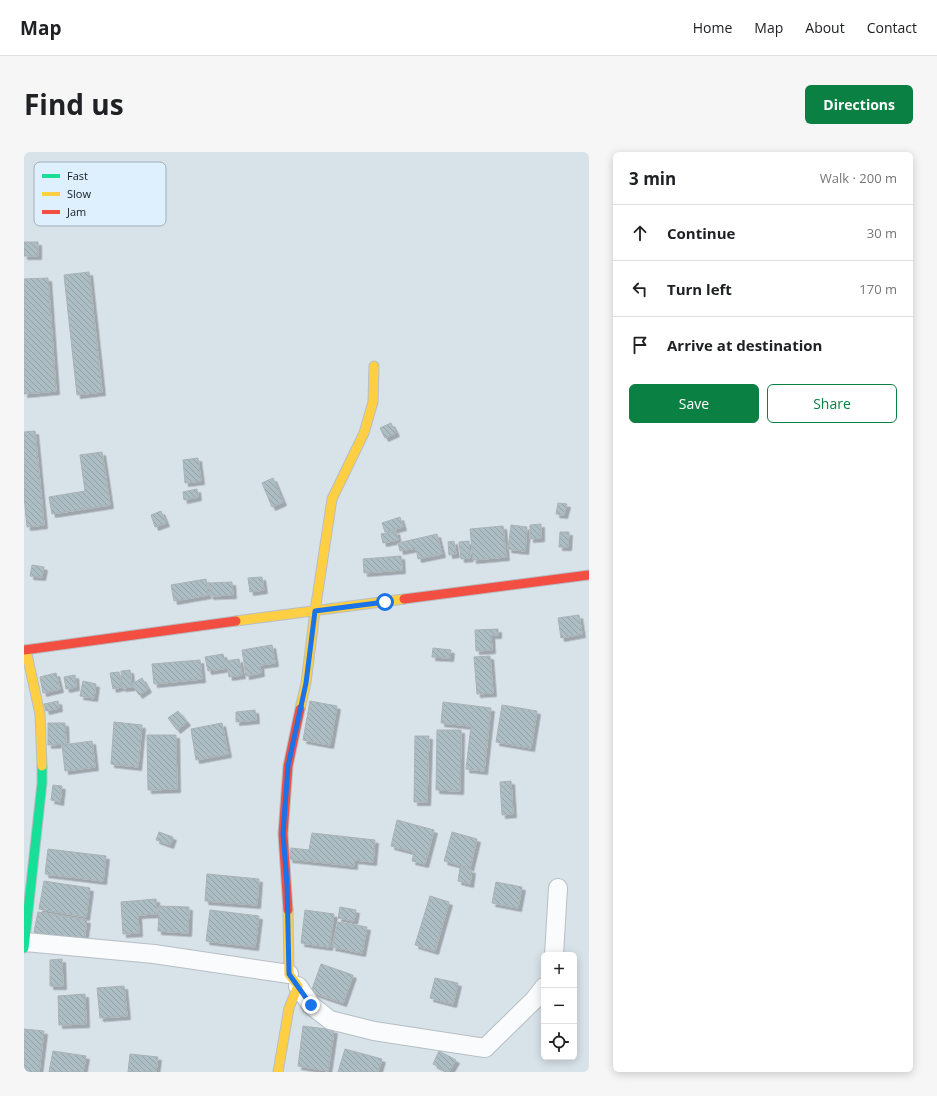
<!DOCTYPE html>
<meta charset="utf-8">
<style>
:root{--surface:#fff;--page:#f6f6f6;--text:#202124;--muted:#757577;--line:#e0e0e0;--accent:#0b8043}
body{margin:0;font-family:"Open Sans",sans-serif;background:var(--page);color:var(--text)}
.controls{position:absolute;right:12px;bottom:12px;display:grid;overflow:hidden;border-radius:6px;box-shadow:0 2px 10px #0003}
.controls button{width:36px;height:36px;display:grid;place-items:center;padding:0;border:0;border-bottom:1px solid var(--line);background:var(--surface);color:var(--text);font:20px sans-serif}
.stop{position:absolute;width:12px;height:12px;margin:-9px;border:3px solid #1a73e8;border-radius:50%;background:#fff}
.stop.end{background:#1a73e8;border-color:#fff;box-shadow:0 1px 4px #0008}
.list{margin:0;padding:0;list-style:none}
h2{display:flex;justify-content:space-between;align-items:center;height:52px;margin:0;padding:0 16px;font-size:17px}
h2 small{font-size:13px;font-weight:400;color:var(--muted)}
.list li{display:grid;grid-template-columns:26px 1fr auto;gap:12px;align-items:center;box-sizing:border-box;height:56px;padding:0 16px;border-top:1px solid var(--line)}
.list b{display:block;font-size:15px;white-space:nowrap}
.list em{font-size:13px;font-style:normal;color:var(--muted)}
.actions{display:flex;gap:8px;padding:12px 16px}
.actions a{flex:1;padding:9px 0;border:1px solid var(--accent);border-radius:6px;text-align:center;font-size:14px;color:var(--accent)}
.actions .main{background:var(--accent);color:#fff}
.icon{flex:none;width:22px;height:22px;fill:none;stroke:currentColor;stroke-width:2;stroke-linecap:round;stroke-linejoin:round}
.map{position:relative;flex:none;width:565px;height:920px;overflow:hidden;border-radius:6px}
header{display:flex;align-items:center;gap:24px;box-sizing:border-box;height:56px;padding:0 20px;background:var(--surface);border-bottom:1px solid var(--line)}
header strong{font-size:19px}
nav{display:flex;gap:22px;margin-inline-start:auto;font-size:14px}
.intro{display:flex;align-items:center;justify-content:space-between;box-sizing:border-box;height:96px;padding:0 24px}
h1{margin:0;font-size:28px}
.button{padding:10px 18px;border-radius:6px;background:var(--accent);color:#fff;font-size:14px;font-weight:700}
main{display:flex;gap:24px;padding:0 24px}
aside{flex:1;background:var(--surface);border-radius:6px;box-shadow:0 2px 10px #0003}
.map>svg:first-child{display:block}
</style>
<header>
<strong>Map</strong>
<nav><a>Home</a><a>Map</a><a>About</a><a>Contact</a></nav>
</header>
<div class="intro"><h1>Find us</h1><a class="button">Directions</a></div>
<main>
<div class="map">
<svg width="565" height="920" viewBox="0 0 565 920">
<defs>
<pattern id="building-back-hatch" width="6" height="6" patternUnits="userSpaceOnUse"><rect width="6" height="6" fill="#acbdc3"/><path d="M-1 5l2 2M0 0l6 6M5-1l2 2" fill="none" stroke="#93a2a7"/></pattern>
<filter id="shadow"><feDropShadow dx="3.5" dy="3.5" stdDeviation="0" flood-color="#0004"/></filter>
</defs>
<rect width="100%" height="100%" fill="#d8e2e9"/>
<path fill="url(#building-back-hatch)" stroke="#a9b2b6" filter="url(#shadow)" d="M 0,90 L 14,90 L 14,104 L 0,104 Z
M 65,120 L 78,240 L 53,243 L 40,123 Z
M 24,126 L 32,239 L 0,242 L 0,127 Z
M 367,271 L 372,281 L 361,286 L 356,276 Z
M 11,279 L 20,373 L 3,375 L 0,344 L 0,280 Z
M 78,300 L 86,353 L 28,362 L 25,345 L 61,339 L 56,303 Z
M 174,306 L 177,329 L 161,331 L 159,308 Z
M 249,326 L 259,350 L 248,355 L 238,331 Z
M 173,337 L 174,345 L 160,348 L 159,340 Z
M 534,351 L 543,352 L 540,363 L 532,362 Z
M 137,359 L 142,371 L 131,375 L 127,363 Z
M 376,365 L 379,375 L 361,380 L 358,371 Z
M 517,372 L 517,386 L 506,387 L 506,373 Z
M 487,373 L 503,375 L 501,399 L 484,397 Z
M 479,374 L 482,405 L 449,408 L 446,377 Z
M 372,379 L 374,388 L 359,391 L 357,382 Z
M 536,380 L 545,380 L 544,395 L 535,395 Z
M 413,382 L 418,402 L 394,407 L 392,396 L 376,399 L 374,391 Z
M 430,389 L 432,402 L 425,403 L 424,390 Z
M 445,389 L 446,406 L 437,407 L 435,390 Z
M 377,404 L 378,418 L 340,421 L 339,407 Z
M 8,413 L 20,415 L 18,425 L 6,424 Z
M 238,425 L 240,438 L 226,440 L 224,426 Z
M 182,427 L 184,443 L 150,449 L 147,433 Z
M 208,430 L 209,443 L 186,444 L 185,431 Z
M 555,463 L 558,482 L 537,486 L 534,466 Z
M 474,477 L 474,483 L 467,483 L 468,498 L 452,499 L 451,478 Z
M 248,493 L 251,511 L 236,513 L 237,521 L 222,524 L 218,498 Z
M 409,496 L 427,498 L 426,506 L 408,505 Z
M 199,502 L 201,509 L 215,507 L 218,523 L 205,525 L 204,516 L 184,519 L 181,505 Z
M 466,504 L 469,541 L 453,542 L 450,505 Z
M 176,508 L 178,527 L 130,532 L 128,512 Z
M 106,518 L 108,535 L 98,536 L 97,519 Z
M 95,520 L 97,535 L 89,537 L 86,521 Z
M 32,521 L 36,537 L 19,541 L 16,525 Z
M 51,523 L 52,535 L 42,537 L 40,525 Z
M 118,526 L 124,537 L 115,543 L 108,532 Z
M 59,529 L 72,532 L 70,546 L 56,544 Z
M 34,549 L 35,556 L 22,559 L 20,552 Z
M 286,549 L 313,554 L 306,593 L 279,588 Z
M 419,550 L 467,556 L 460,619 L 442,617 L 447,574 L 417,571 Z
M 478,553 L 513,559 L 507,596 L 472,590 Z
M 231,558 L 232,568 L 212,570 L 212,560 Z
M 154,559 L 163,570 L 153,578 L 144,566 Z
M 90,570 L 118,573 L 114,615 L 87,612 Z
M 24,571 L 41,571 L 42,592 L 24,593 Z
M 198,571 L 204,602 L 172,608 L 167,577 Z
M 413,578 L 437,578 L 436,639 L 412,638 Z
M 123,583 L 152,583 L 153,637 L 124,638 Z
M 391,584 L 405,584 L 403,650 L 390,650 Z
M 68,589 L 71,615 L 41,619 L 38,593 Z
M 487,629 L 489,662 L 478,663 L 476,630 Z
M 29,633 L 38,634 L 36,650 L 27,648 Z
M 373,668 L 410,678 L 401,712 L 388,709 L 390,700 L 367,694 Z
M 135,680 L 149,685 L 146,693 L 132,688 Z
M 428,680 L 453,687 L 446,716 L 420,709 Z
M 288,681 L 351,688 L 349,710 L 330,708 L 330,714 L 265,707 L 267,696 L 285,698 Z
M 24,697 L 82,704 L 79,729 L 21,722 Z
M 436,716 L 448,718 L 446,732 L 434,729 Z
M 183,722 L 235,727 L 233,753 L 181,749 Z
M 20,729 L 66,736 L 62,765 L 15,757 Z
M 472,730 L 498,735 L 494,756 L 468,751 Z
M 406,744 L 425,750 L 411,799 L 391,793 Z
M 132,747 L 133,762 L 114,763 L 115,781 L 99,782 L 97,750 Z
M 135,754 L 165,755 L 164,781 L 134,779 Z
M 316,755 L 332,758 L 330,769 L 314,766 Z
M 186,758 L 235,764 L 231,795 L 182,789 Z
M 281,758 L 310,762 L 305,795 L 277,791 Z
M 14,760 L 63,768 L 60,788 L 10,780 Z
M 314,770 L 343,775 L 338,801 L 308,795 Z
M 38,807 L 39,834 L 26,834 L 26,808 Z
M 297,812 L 329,823 L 319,851 L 287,840 Z
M 411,826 L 434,831 L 429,852 L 406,846 Z
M 100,834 L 103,864 L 76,866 L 73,836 Z
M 61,842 L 62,872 L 35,873 L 34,844 Z
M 279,874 L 310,878 L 304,919 L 274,914 Z
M 0,877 L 20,879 L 15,920 L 0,920 Z
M 321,897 L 358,907 L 354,920 L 314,920 Z
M 29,899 L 62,904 L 59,920 L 25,920 Z
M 415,899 L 432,908 L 425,920 L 409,912 Z
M 106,902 L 134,905 L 132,920 L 104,920 Z"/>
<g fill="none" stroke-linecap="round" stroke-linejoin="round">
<g stroke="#b7bec4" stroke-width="20">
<path id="street" d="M 1,790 L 130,802 L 265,822
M 530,803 L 534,736
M 274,834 L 287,853 L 306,868 L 350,879 L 461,896 L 510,848 L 520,835"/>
</g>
<g stroke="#b7bec4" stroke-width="11">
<path id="fast" d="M 0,796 L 18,631 L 18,614"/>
</g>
<g stroke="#b7bec4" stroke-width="11">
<path id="slow" d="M 212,469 L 380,447
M 2,498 L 16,562 L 18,614
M 276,557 L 282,531 L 291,459 L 308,347 L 340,281 L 349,250 L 350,214
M 254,920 L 265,856 L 274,834 L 265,822 L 264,758"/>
</g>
<g stroke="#b7bec4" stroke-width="11">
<path id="jam" d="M 380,447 L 565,423
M 0,498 L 212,469
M 264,758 L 259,682 L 264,614 L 276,557"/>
</g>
<use href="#street" stroke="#f9fbfc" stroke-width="18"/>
<use href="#fast" stroke="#16e098" stroke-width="9"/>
<use href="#slow" stroke="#ffcf43" stroke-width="9"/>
<use href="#jam" stroke="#f24e42" stroke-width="9"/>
</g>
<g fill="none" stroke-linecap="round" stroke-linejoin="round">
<path stroke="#1a73e8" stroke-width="5" d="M 287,853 L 265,822 L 263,732 L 259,682 L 264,614 L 282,531 L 291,459 L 361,450"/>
</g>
<rect x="10" y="10" width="132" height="64" rx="6" fill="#def0fe" stroke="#a1b0bb" stroke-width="1"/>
<rect x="18" y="22" width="18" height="4" fill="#16e098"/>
<rect x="18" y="40" width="18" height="4" fill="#ffcf43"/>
<rect x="18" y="58" width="18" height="4" fill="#f24e42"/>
<g font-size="11" fill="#141a1f">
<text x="43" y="28">Fast</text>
<text x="43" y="46">Slow</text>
<text x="43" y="64">Jam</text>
</g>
</svg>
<div class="controls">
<button>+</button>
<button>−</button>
<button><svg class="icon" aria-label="locate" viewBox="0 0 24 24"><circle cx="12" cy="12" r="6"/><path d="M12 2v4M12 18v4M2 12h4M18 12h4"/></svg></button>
</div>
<div class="stop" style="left:361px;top:450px"></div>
<div class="stop end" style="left:287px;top:853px"></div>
</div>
<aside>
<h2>3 min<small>Walk · 200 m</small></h2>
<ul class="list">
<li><svg class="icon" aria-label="ahead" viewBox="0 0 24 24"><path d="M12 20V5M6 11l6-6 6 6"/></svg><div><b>Continue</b></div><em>30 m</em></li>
<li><svg class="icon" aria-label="left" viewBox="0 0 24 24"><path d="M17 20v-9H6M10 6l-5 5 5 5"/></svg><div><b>Turn left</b></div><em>170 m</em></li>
<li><svg class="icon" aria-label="arrive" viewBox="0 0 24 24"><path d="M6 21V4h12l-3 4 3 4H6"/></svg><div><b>Arrive at destination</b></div></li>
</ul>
<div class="actions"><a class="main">Save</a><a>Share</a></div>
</aside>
</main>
